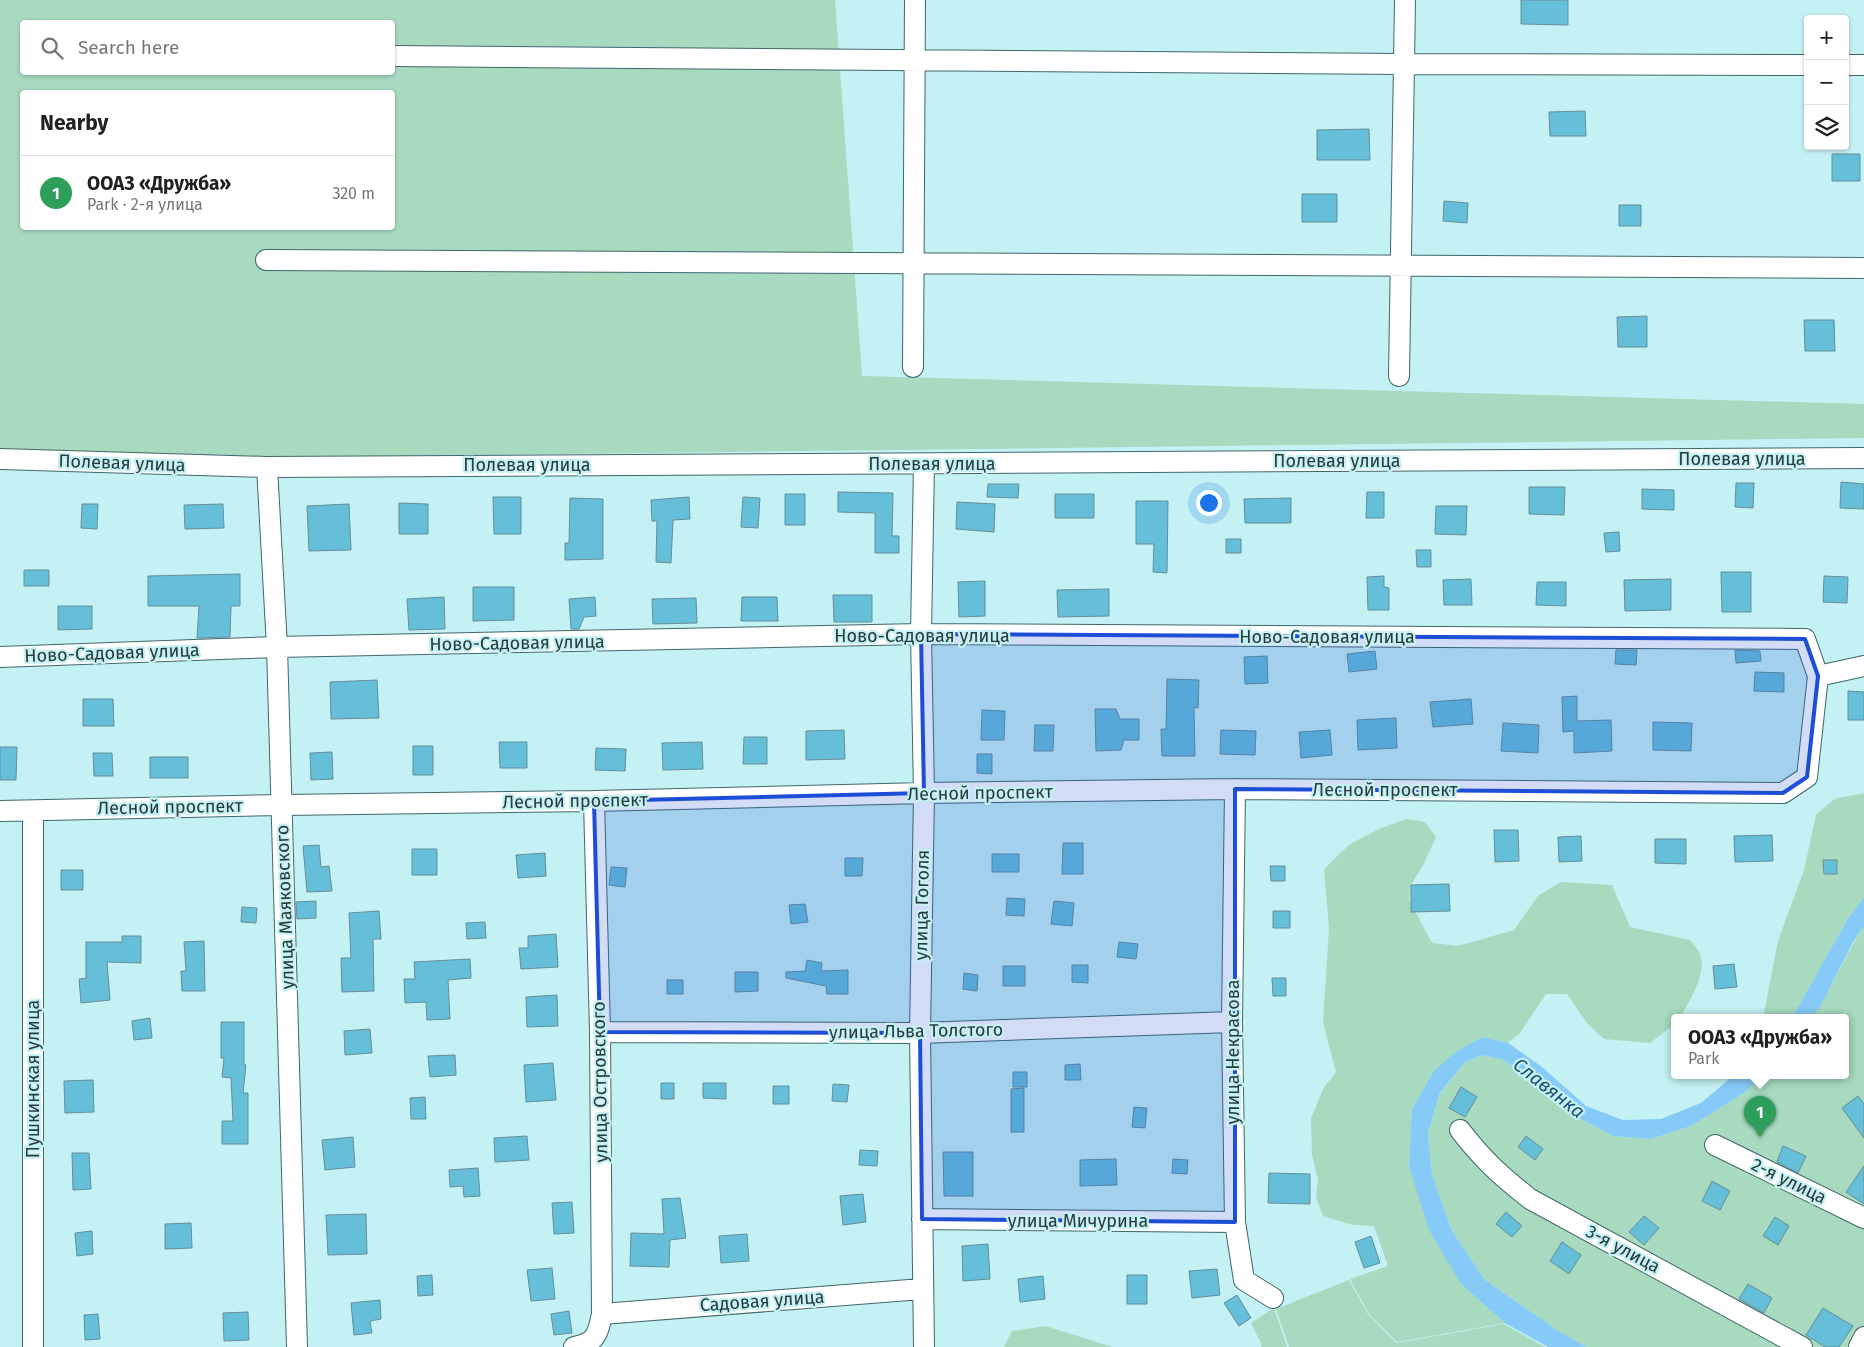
<!DOCTYPE html>
<meta charset="utf-8">
<style>
:root{--surface:#fff;--page:#f2f2f2;--text:#202124;--muted:#757577;--line:#e0e0e0;--accent:#0f766e}
body{margin:0;font-family:"Fira Sans",sans-serif;background:var(--page);color:var(--text)}
.controls{position:absolute;right:15px;top:15px;display:grid;overflow:hidden;border-radius:5px;box-shadow:0 1px 4px #0004}
.controls button{width:45px;height:45px;display:grid;place-items:center;padding:0;border:0;border-bottom:1px solid var(--line);background:var(--surface);color:var(--text);font:25px sans-serif}
.you{position:absolute;left:1208px;top:502px;width:18px;height:18px;margin:-12px;border:4px solid #fff;border-radius:50%;background:#1a73e8;box-shadow:0 0 0 8px #1a73e833}
.badge{display:grid;place-items:center;width:32px;height:32px;border-radius:50%;background:var(--accent);color:#fff;font-size:16px;font-weight:700}
.pin{position:absolute;translate:-50% -41px;filter:drop-shadow(0 1px 2px #0008)}
.pin::after{content:'';position:absolute;top:26px;width:18px;height:15px;background:inherit;clip-path:polygon(0 0,100% 0,50% 100%)}
.popup{position:absolute;left:1671px;top:1014px;width:178px;height:65px;box-sizing:border-box;display:grid;place-content:center;border-radius:5px;background:var(--surface);filter:drop-shadow(0 1px 4px #0005);font-size:16px;white-space:nowrap;color:var(--muted)}
.popup b{font-size:19px;color:var(--text)}
.popup::after{content:'';position:absolute;left:50%;top:100%;margin-left:-10px;border:10px solid transparent;border-top-color:var(--surface)}
.list{margin:0;padding:0;list-style:none}
h2{display:flex;justify-content:space-between;align-items:center;height:65px;margin:0;padding:0 20px;font-size:21px}
h2 small{font-size:16px;font-weight:400;color:var(--muted)}
.list li{display:grid;grid-template-columns:32px 1fr auto;gap:15px;align-items:center;box-sizing:border-box;height:75px;padding:0 20px;border-top:1px solid var(--line)}
.list b{display:block;font-size:19px;white-space:nowrap}
.list p{margin:0;font-size:16px;white-space:nowrap;color:var(--muted)}
.list em{font-size:16px;font-style:normal;color:var(--muted)}
.icon{flex:none;width:28px;height:28px;fill:none;stroke:currentColor;stroke-width:2;stroke-linecap:round;stroke-linejoin:round}
.map{position:relative;flex:none;width:1864px;height:1347px;overflow:hidden}
.search{position:absolute;background:var(--surface);box-shadow:0 1px 4px #0004;left:20px;top:20px;width:375px;height:55px;display:flex;align-items:center;gap:12px;box-sizing:border-box;padding:0 18px;border-radius:5px;color:var(--muted);font-size:19px}
.panel{position:absolute;background:var(--surface);box-shadow:0 1px 4px #0004;left:20px;top:90px;width:375px;height:140px;border-radius:5px}
.map>svg:first-child{display:block}
</style>
<div class="map">
<svg width="1864" height="1347" viewBox="0 0 1864 1347">
<rect width="100%" height="100%" fill="#c4f1f3"/>
<path fill="#a7dabf" fill-rule="evenodd" d="M 0,0 L 835,0 L 862,376 L 1864,404 L 1864,438 L 0,461 ZM 22,22 L 392,22 L 392,72 L 22,72 ZM 22,92 L 392,92 L 392,228 L 22,228 Z
M 1864,793 L 1864,897 L 1847,920 L 1792,1018 L 1763,1018 L 1778,941 L 1804,870 L 1816,815 L 1834,799 Z
M 1407,819 L 1425,822 L 1436,837 L 1423,865 L 1411,885 L 1409,900 L 1432,943 L 1458,946 L 1514,930 L 1538,896 L 1561,882 L 1612,885 L 1630,927 L 1690,940 C 1693,944 1697,948 1699,952 C 1709,971 1689,1002 1680,1018 L 1675,1018 L 1675,1024 L 1650,1043 L 1604,1039 L 1587,1023 L 1567,994 L 1546,994 L 1520,1033 L 1508,1043 L 1483,1037 L 1433,1072 L 1412,1109 L 1409,1166 L 1461,1284 L 1505,1323 L 1397,1342 L 1369,1314 L 1350,1279 L 1388,1266 L 1374,1226 L 1353,1225 L 1323,1216 L 1316,1197 L 1318,1180 L 1312,1154 L 1311,1119 L 1323,1089 L 1336,1072 L 1323,1022 L 1329,929 L 1324,869 L 1350,844 L 1381,828 Z
M 1864,926 L 1864,1347 L 1586,1347 L 1557,1330 L 1485,1280 L 1452,1231 L 1432,1175 L 1428,1133 L 1440,1094 L 1465,1062 L 1482,1055 L 1504,1060 L 1577,1117 L 1613,1136 L 1651,1139 L 1691,1126 L 1744,1093 L 1761,1076 L 1845,1076 L 1845,1018 L 1811,1018 C 1832,990 1844,956 1864,926 Z
M 1349,1280 L 1368,1314 L 1396,1343 L 1504,1324 L 1545,1347 L 1289,1347 L 1276,1309 Z
M 1274,1308 L 1287,1347 L 1261,1347 L 1262,1345 L 1251,1323 Z
M 1046,1326 L 1112,1347 L 1004,1347 L 1012,1331 Z"/>
<path fill="#86caf7" d="M 1864,897 L 1864,926 L 1853,942 L 1822,1003 L 1811,1018 L 1792,1018 L 1847,920 Z
M 1483,1037 L 1508,1043 L 1542,1067 L 1586,1106 L 1623,1120 L 1661,1119 L 1701,1103 L 1733,1076 L 1761,1076 L 1744,1093 L 1691,1126 L 1651,1139 L 1613,1136 L 1577,1117 L 1504,1060 L 1482,1055 L 1465,1062 L 1440,1093 L 1428,1133 L 1432,1175 L 1452,1231 L 1485,1280 L 1557,1330 L 1586,1347 L 1548,1347 L 1505,1323 L 1461,1284 L 1429,1230 L 1409,1166 L 1412,1109 L 1433,1072 L 1457,1051 Z"/>
<path fill="#65bfd9" stroke="#678d99" d="M 1521,0 L 1568,0 L 1568,25 L 1521,24 Z
M 1585,111 L 1586,136 L 1550,136 L 1549,112 Z
M 1369,129 L 1370,160 L 1317,160 L 1317,130 Z
M 1832,154 L 1860,154 L 1860,181 L 1832,181 Z
M 1302,194 L 1337,194 L 1337,222 L 1302,222 Z
M 1444,201 L 1468,203 L 1467,223 L 1443,221 Z
M 1619,205 L 1641,205 L 1641,226 L 1619,226 Z
M 1647,316 L 1647,347 L 1618,347 L 1617,317 Z
M 1804,320 L 1834,320 L 1835,351 L 1805,351 Z
M 1841,482 L 1864,484 L 1864,509 L 1840,508 Z
M 1736,483 L 1754,483 L 1753,508 L 1735,507 Z
M 988,484 L 1019,484 L 1018,498 L 987,497 Z
M 1529,487 L 1565,487 L 1564,515 L 1529,514 Z
M 1642,489 L 1674,490 L 1674,510 L 1642,509 Z
M 838,492 L 893,493 L 892,536 L 899,536 L 899,553 L 875,553 L 875,513 L 838,512 Z
M 1367,492 L 1384,492 L 1384,518 L 1366,518 Z
M 785,494 L 805,494 L 805,525 L 785,525 Z
M 1055,494 L 1094,494 L 1094,518 L 1055,518 Z
M 493,497 L 521,497 L 521,534 L 494,534 Z
M 689,497 L 690,519 L 673,520 L 671,563 L 656,562 L 657,521 L 652,521 L 651,500 Z
M 743,497 L 760,498 L 758,528 L 741,527 Z
M 570,498 L 603,499 L 603,559 L 565,560 L 565,543 L 569,543 Z
M 1291,498 L 1291,523 L 1245,523 L 1244,499 Z
M 1136,501 L 1168,501 L 1167,573 L 1153,572 L 1154,544 L 1136,544 Z
M 957,502 L 995,504 L 994,532 L 956,529 Z
M 399,503 L 428,504 L 428,534 L 399,534 Z
M 82,504 L 98,504 L 97,529 L 81,528 Z
M 223,504 L 224,528 L 185,529 L 184,505 Z
M 349,504 L 351,550 L 309,551 L 307,506 Z
M 1436,506 L 1467,506 L 1466,535 L 1435,534 Z
M 1619,532 L 1620,551 L 1606,552 L 1604,533 Z
M 1226,539 L 1241,539 L 1241,553 L 1226,553 Z
M 1416,550 L 1431,550 L 1431,567 L 1417,567 Z
M 24,570 L 49,570 L 49,586 L 24,586 Z
M 1721,572 L 1751,572 L 1751,612 L 1722,612 Z
M 240,574 L 240,606 L 231,606 L 230,637 L 197,638 L 199,606 L 148,606 L 148,576 Z
M 1384,576 L 1384,587 L 1389,588 L 1389,610 L 1368,610 L 1367,577 Z
M 1824,576 L 1848,577 L 1847,603 L 1823,602 Z
M 1471,579 L 1472,605 L 1444,605 L 1443,580 Z
M 1671,579 L 1671,610 L 1625,611 L 1624,580 Z
M 985,581 L 985,616 L 959,617 L 958,582 Z
M 1537,582 L 1566,582 L 1566,606 L 1536,605 Z
M 473,587 L 514,587 L 514,620 L 473,621 Z
M 1109,589 L 1109,616 L 1058,617 L 1057,590 Z
M 833,595 L 872,595 L 872,622 L 834,622 Z
M 444,597 L 445,629 L 409,630 L 407,599 Z
M 595,597 L 596,616 L 584,617 L 579,629 L 571,629 L 569,599 Z
M 742,597 L 777,597 L 778,621 L 741,621 Z
M 696,598 L 697,623 L 653,624 L 652,599 Z
M 58,606 L 92,606 L 92,629 L 58,630 Z
M 1616,650 L 1637,650 L 1636,665 L 1615,664 Z
M 1735,650 L 1760,651 L 1761,661 L 1736,663 Z
M 1375,651 L 1377,669 L 1349,672 L 1347,654 Z
M 1267,656 L 1268,683 L 1245,684 L 1244,657 Z
M 1755,672 L 1784,673 L 1784,692 L 1754,691 Z
M 1167,679 L 1199,680 L 1198,708 L 1194,707 L 1195,756 L 1162,756 L 1161,729 L 1166,729 Z
M 377,680 L 379,718 L 331,719 L 330,682 Z
M 1848,691 L 1864,692 L 1864,720 L 1848,720 Z
M 1577,696 L 1577,721 L 1611,720 L 1612,751 L 1574,753 L 1574,731 L 1563,732 L 1562,697 Z
M 83,699 L 113,699 L 114,726 L 83,726 Z
M 1471,699 L 1473,724 L 1433,727 L 1430,702 Z
M 1095,709 L 1116,709 L 1120,719 L 1139,719 L 1139,740 L 1124,740 L 1121,750 L 1096,751 Z
M 982,710 L 1005,711 L 1004,740 L 981,740 Z
M 1396,718 L 1397,748 L 1358,750 L 1357,720 Z
M 1653,722 L 1692,723 L 1691,751 L 1653,750 Z
M 1503,723 L 1539,725 L 1538,753 L 1501,751 Z
M 1035,725 L 1054,725 L 1053,751 L 1034,751 Z
M 844,730 L 845,759 L 806,760 L 806,731 Z
M 1221,730 L 1256,731 L 1255,755 L 1220,754 Z
M 1330,730 L 1332,755 L 1301,758 L 1299,732 Z
M 744,737 L 767,737 L 767,764 L 743,764 Z
M 499,742 L 527,742 L 527,768 L 500,768 Z
M 702,742 L 703,769 L 663,770 L 662,743 Z
M 413,746 L 433,746 L 433,775 L 413,775 Z
M 0,747 L 17,747 L 16,780 L 0,780 Z
M 596,748 L 626,749 L 625,771 L 595,770 Z
M 332,752 L 333,779 L 311,780 L 310,753 Z
M 93,753 L 112,753 L 113,776 L 94,776 Z
M 977,754 L 992,754 L 992,774 L 977,773 Z
M 150,757 L 188,757 L 188,778 L 150,778 Z
M 1494,830 L 1518,830 L 1519,861 L 1495,862 Z
M 1772,835 L 1773,861 L 1735,862 L 1734,836 Z
M 1581,836 L 1582,861 L 1559,862 L 1558,837 Z
M 1655,839 L 1686,839 L 1686,864 L 1655,863 Z
M 1063,843 L 1083,843 L 1083,874 L 1062,874 Z
M 319,845 L 321,867 L 329,866 L 332,891 L 307,892 L 303,846 Z
M 412,849 L 437,849 L 437,875 L 412,875 Z
M 545,853 L 546,876 L 518,878 L 516,855 Z
M 992,854 L 1019,854 L 1019,872 L 992,872 Z
M 845,858 L 863,858 L 862,876 L 845,876 Z
M 1823,860 L 1837,860 L 1837,874 L 1824,874 Z
M 1270,866 L 1285,866 L 1285,881 L 1271,881 Z
M 611,867 L 627,868 L 625,887 L 609,885 Z
M 61,870 L 83,870 L 83,890 L 61,890 Z
M 1449,884 L 1450,911 L 1411,912 L 1411,885 Z
M 1007,898 L 1025,899 L 1024,916 L 1006,915 Z
M 316,901 L 316,918 L 297,919 L 296,902 Z
M 1054,901 L 1074,903 L 1072,926 L 1051,924 Z
M 805,904 L 808,922 L 791,924 L 789,905 Z
M 242,907 L 257,908 L 256,923 L 241,922 Z
M 379,911 L 381,939 L 373,939 L 374,991 L 342,992 L 341,958 L 351,958 L 349,913 Z
M 1273,911 L 1290,911 L 1290,928 L 1273,928 Z
M 485,922 L 486,938 L 467,939 L 466,923 Z
M 556,934 L 558,967 L 521,969 L 519,948 L 528,948 L 528,936 Z
M 122,936 L 141,936 L 141,963 L 107,962 L 110,1000 L 81,1003 L 79,979 L 86,978 L 86,942 L 122,942 Z
M 204,941 L 205,991 L 182,991 L 181,971 L 186,971 L 184,942 Z
M 1119,942 L 1138,944 L 1136,959 L 1117,957 Z
M 470,959 L 471,978 L 448,980 L 450,1019 L 427,1020 L 426,1002 L 405,1003 L 404,979 L 415,979 L 414,962 Z
M 807,960 L 822,963 L 821,971 L 848,970 L 848,994 L 827,994 L 826,986 L 786,978 L 786,972 L 805,971 Z
M 1734,964 L 1737,987 L 1715,989 L 1713,966 Z
M 1072,965 L 1088,965 L 1088,983 L 1072,982 Z
M 1003,966 L 1025,966 L 1025,986 L 1003,986 Z
M 735,972 L 758,972 L 758,991 L 735,992 Z
M 964,973 L 978,975 L 977,991 L 963,989 Z
M 1272,978 L 1286,978 L 1286,996 L 1273,996 Z
M 667,980 L 683,980 L 683,994 L 667,994 Z
M 557,995 L 558,1026 L 527,1027 L 526,997 Z
M 150,1018 L 152,1038 L 134,1040 L 132,1021 Z
M 221,1022 L 244,1022 L 244,1065 L 246,1065 L 243,1093 L 248,1093 L 248,1144 L 222,1144 L 222,1121 L 233,1121 L 231,1078 L 222,1077 L 224,1058 L 221,1058 Z
M 370,1029 L 372,1053 L 345,1055 L 344,1031 Z
M 455,1055 L 456,1075 L 430,1077 L 428,1056 Z
M 553,1063 L 556,1100 L 526,1102 L 524,1065 Z
M 1080,1064 L 1081,1080 L 1065,1080 L 1065,1065 Z
M 1013,1072 L 1027,1072 L 1027,1087 L 1013,1087 Z
M 93,1080 L 94,1112 L 65,1113 L 64,1081 Z
M 661,1083 L 674,1083 L 674,1099 L 661,1099 Z
M 703,1083 L 726,1083 L 726,1099 L 703,1098 Z
M 833,1084 L 849,1085 L 847,1102 L 832,1101 Z
M 773,1086 L 789,1086 L 789,1104 L 773,1104 Z
M 1461,1087 L 1477,1097 L 1465,1117 L 1449,1108 Z
M 1024,1088 L 1024,1132 L 1011,1132 L 1011,1089 Z
M 1858,1096 L 1864,1104 L 1864,1138 L 1842,1108 Z
M 425,1097 L 426,1119 L 411,1119 L 410,1098 Z
M 1134,1107 L 1147,1108 L 1145,1128 L 1132,1127 Z
M 527,1136 L 529,1160 L 495,1162 L 494,1138 Z
M 1526,1136 L 1543,1149 L 1535,1160 L 1518,1147 Z
M 353,1137 L 355,1167 L 325,1170 L 322,1140 Z
M 1783,1146 L 1806,1156 L 1798,1173 L 1777,1162 Z
M 860,1150 L 878,1151 L 877,1166 L 859,1165 Z
M 943,1152 L 973,1152 L 973,1196 L 944,1196 Z
M 72,1153 L 89,1153 L 91,1189 L 73,1190 Z
M 1116,1159 L 1117,1185 L 1080,1186 L 1080,1160 Z
M 1173,1159 L 1188,1160 L 1187,1174 L 1172,1173 Z
M 1864,1166 L 1864,1204 L 1846,1192 Z
M 478,1168 L 480,1196 L 464,1197 L 463,1186 L 450,1187 L 449,1170 Z
M 1269,1173 L 1310,1174 L 1310,1204 L 1268,1203 Z
M 1712,1181 L 1730,1191 L 1720,1210 L 1702,1201 Z
M 863,1194 L 866,1222 L 843,1225 L 840,1196 Z
M 680,1198 L 686,1238 L 670,1240 L 669,1267 L 630,1266 L 631,1233 L 664,1234 L 662,1199 Z
M 572,1202 L 574,1233 L 554,1234 L 552,1203 Z
M 1506,1212 L 1522,1226 L 1512,1237 L 1496,1224 Z
M 366,1214 L 367,1254 L 328,1255 L 326,1215 Z
M 1644,1216 L 1659,1228 L 1644,1245 L 1629,1232 Z
M 1775,1217 L 1789,1226 L 1778,1245 L 1763,1236 Z
M 191,1223 L 192,1248 L 165,1249 L 165,1224 Z
M 92,1231 L 93,1254 L 77,1256 L 75,1233 Z
M 747,1234 L 749,1261 L 721,1263 L 719,1236 Z
M 1371,1236 L 1380,1263 L 1364,1268 L 1355,1242 Z
M 1562,1242 L 1581,1255 L 1569,1274 L 1550,1261 Z
M 988,1244 L 990,1279 L 963,1281 L 962,1246 Z
M 552,1268 L 555,1299 L 531,1301 L 527,1270 Z
M 1217,1269 L 1220,1295 L 1192,1298 L 1189,1271 Z
M 432,1275 L 433,1295 L 418,1296 L 417,1276 Z
M 1127,1275 L 1147,1275 L 1147,1304 L 1127,1304 Z
M 1043,1276 L 1045,1299 L 1020,1302 L 1018,1279 Z
M 1748,1284 L 1772,1298 L 1764,1313 L 1739,1299 Z
M 1237,1295 L 1251,1318 L 1239,1326 L 1224,1303 Z
M 380,1300 L 381,1319 L 370,1321 L 372,1333 L 354,1335 L 351,1303 Z
M 1823,1308 L 1853,1326 L 1839,1347 L 1825,1347 L 1806,1335 Z
M 569,1311 L 572,1333 L 554,1335 L 551,1314 Z
M 248,1312 L 249,1340 L 224,1341 L 223,1313 Z
M 98,1314 L 100,1339 L 85,1340 L 84,1315 Z"/>
<g fill="none" stroke-linecap="round" stroke-linejoin="round">
<g stroke="#3f686a" stroke-width="22">
<path id="minor" d="M 392,56 L 1404,64 L 1808,65
M 1845,65 L 1864,65
M 266,260 C 798,263 1331,268 1864,268
M 913,367 L 915,0
M 1399,376 L 1405,0
M 0,459 L 267,467 L 1864,458
M 267,467 L 277,647 L 297,1347
M 0,657 L 277,647 L 921,634 L 1805,639 L 1818,676 L 1807,777 L 1783,793 L 1235,789 L 924,793 L 594,801 L 282,805 L 0,811
M 1818,676 L 1864,666
M 1235,789 L 1232,1022 L 1235,1222 L 1244,1280 L 1273,1298
M 600,1032 L 920,1033 L 1232,1022
M 1460,1130 C 1483,1160 1501,1176 1530,1199 L 1802,1347
M 1715,1145 L 1864,1218
M 922,1219 L 1235,1222
M 602,1314 L 922,1289
M 33,1347 L 33,811
M 574,1347 C 596,1343 598,1334 602,1314 L 600,1032 L 594,801
M 924,1347 L 920,1033 L 924,793 L 921,634 L 924,464
M 1859,1347 L 1864,1337"/>
</g>
<use href="#minor" stroke="#fff" stroke-width="20"/>
</g>
<path fill="#1d4ed8" fill-opacity="0.2" stroke="#1d4ed8" stroke-width="4" stroke-linejoin="round" d="M 921,634 L 1805,639 L 1818,676 L 1807,777 L 1783,793 L 1235,789 L 1235,1222 L 922,1219 L 920,1033 L 600,1032 L 594,801 L 924,793 Z"/>
<g text-anchor="middle" dominant-baseline="central" stroke-width="4.5" stroke-linejoin="round" paint-order="stroke">
<g font-size="18" fill="#293a3b" stroke="#c4f1f3">
<text x="1742" y="459">Полевая улица</text>
<text x="1337" y="461">Полевая улица</text>
<text transform="translate(122 463) rotate(2)">Полевая улица</text>
<text x="932" y="464">Полевая улица</text>
<text x="527" y="465">Полевая улица</text>
<text x="922" y="636">Ново-Садовая улица</text>
<text x="1327" y="637">Ново-Садовая улица</text>
<text transform="translate(517 643) rotate(-1)">Ново-Садовая улица</text>
<text transform="translate(112 653) rotate(-2)">Ново-Садовая улица</text>
<text x="1385" y="790">Лесной проспект</text>
<text transform="translate(980 793) rotate(-1)">Лесной проспект</text>
<text transform="translate(575 801) rotate(-1)">Лесной проспект</text>
<text transform="translate(170 807) rotate(-1)">Лесной проспект</text>
<text transform="translate(922 905) rotate(-89)">улица Гоголя</text>
<text transform="translate(285 907) rotate(-92)">улица Маяковского</text>
<text transform="translate(916 1031) rotate(-1)">улица Льва Толстого</text>
<text transform="translate(1233 1052) rotate(-90)">улица Некрасова</text>
<text transform="translate(33 1079) rotate(-90)">Пушкинская улица</text>
<text transform="translate(600 1082) rotate(-91)">улица Островского</text>
<text transform="translate(1789 1181) rotate(26)">2-я улица</text>
<text x="1078" y="1221">улица Мичурина</text>
<text transform="translate(1623 1249) rotate(28)">3-я улица</text>
<text transform="translate(762 1301) rotate(-4)">Садовая улица</text>
</g>
<g font-size="19" font-style="italic" fill="#1d506e" stroke="#c4f1f3">
<text transform="translate(1549 1088) rotate(38)">Славянка</text>
</g>
</g>
</svg>
<div class="controls">
<button>+</button>
<button>−</button>
<button><svg class="icon" aria-label="layers" viewBox="0 0 24 24"><path d="M12 4l9 5-9 5-9-5zM3 14l9 5 9-5"/></svg></button>
</div>
<div class="you"></div>
<div class="pin badge" style="left:1760px;top:1137px;background:#2e9e5b">1</div>
<div class="popup"><b>ООАЗ «Дружба»</b>Park</div>
<div class="search"><svg class="icon" aria-label="search" viewBox="0 0 24 24"><circle cx="10" cy="10" r="6"/><path d="M15 15l6 6"/></svg>Search here</div>
<section class="panel">
<h2>Nearby<small></small></h2>
<ul class="list">
<li><span class="badge" style="background:#2e9e5b">1</span><div><b>ООАЗ «Дружба»</b><p>Park · 2-я улица</p></div><em>320 m</em></li>
</ul>
</section>
</div>
